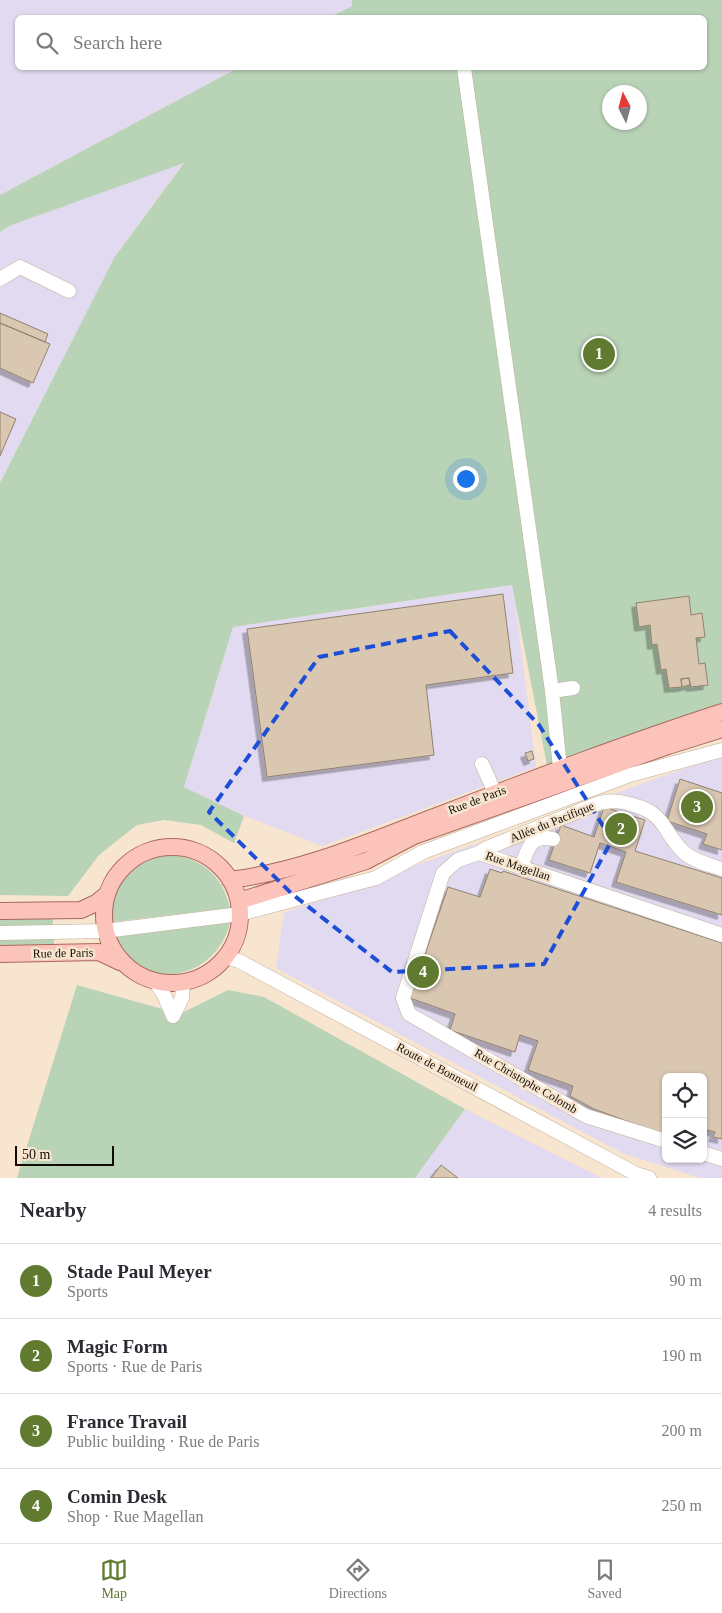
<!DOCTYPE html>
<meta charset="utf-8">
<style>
:root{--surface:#fff;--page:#f2f2f3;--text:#2b2b33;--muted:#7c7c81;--line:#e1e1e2;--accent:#607b30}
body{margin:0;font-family:"Times New Roman",serif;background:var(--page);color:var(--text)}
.controls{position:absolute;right:15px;bottom:15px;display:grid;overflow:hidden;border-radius:8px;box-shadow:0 1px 4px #0004}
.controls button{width:45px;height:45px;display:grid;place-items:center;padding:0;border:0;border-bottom:1px solid var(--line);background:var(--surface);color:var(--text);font:25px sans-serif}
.compass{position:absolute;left:602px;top:85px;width:45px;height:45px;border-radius:50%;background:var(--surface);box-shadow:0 1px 4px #0004;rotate:354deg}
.scale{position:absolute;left:15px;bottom:12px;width:99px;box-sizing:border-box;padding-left:5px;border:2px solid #120c05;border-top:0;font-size:14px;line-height:18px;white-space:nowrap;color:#120c05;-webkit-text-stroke:4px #f7e5cf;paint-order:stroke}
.you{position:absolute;left:465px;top:478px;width:18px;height:18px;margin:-12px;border:4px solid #fff;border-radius:50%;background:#1a73e8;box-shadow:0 0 0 8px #1a73e833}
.badge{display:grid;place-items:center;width:32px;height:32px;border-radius:50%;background:var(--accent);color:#fff;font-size:16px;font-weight:700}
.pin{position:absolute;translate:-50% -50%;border:2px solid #fff;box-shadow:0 1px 5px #0006}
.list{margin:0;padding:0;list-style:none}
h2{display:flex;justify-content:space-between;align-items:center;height:65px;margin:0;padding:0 20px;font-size:21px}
h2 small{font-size:16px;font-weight:400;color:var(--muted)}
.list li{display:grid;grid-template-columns:32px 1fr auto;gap:15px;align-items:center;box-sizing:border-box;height:75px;padding:0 20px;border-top:1px solid var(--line)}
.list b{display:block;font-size:19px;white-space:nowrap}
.list p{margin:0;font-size:16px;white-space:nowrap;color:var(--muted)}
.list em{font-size:16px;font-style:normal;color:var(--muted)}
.icon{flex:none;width:28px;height:28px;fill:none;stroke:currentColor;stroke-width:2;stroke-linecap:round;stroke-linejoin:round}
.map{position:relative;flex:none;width:722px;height:1178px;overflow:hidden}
.search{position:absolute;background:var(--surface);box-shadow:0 1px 4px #0004;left:15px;right:15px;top:15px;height:55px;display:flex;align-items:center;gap:12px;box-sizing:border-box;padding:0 18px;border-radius:8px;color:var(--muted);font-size:19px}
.sheet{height:365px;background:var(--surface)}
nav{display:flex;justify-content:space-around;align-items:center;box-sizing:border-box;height:70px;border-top:1px solid var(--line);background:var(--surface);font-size:14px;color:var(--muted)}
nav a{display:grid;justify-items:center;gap:2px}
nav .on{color:var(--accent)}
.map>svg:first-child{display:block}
</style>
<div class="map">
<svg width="722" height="1178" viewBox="0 0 722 1178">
<defs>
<filter id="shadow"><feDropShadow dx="-4.5" dy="4.5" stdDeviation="0" flood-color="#0004"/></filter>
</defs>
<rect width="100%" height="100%" fill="#f7e5cf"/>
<path fill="#e2daf0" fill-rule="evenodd" d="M 0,0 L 352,0 L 353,6 L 331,17 L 18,18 L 18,68 L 238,68 L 0,195 Z
M 184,162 L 114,258 L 0,483 L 0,232 L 9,226 Z
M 513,585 L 536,767 L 323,846 L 244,816 L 184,787 L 233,627 Z
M 722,755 L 722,1178 L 700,1178 L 622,1153 L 276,968 L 284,913 ZM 666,1077 L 703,1077 L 703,1159 L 666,1159 Z
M 465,1109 L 602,1178 L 415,1178 Z"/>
<path fill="#b9d3b7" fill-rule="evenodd" d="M 352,0 L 722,0 L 722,707 L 547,765 L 512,585 L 233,627 L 184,787 L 244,816 L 234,843 L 201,825 L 164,820 L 137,825 L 99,855 L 68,896 L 0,895 L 0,483 L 114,258 L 184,163 L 9,226 L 0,232 L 0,195 L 238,68 L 704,68 L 704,18 L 331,17 L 352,6 ZM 610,92 L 640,92 L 640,122 L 610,122 Z
M 170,855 C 202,858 223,876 230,908 L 112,922 C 107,886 136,859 170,855 Z
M 53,917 L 53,925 L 0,926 L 0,918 Z
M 230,922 C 221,965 171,991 134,961 C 127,955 119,946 116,937 Z
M 54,939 L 54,947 L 0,948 L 0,940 Z
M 77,985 L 180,1014 L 228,990 L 264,997 L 465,1109 L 415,1178 L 17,1178 Z"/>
<path fill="#d9c7b1" stroke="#91816d" filter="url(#shadow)" d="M 0,313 L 48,334 L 45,342 L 0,323 Z
M 0,323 L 50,344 L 33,383 L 0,368 Z
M 0,412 L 16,419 L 0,456 Z
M 503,594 L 513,673 L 426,685 L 434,755 L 267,777 L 247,629 Z
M 689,596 L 691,615 L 702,613 L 705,637 L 696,638 L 699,664 L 705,663 L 708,685 L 691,687 L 689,678 L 681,679 L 682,687 L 669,688 L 666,669 L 661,670 L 657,644 L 652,645 L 650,625 L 639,627 L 636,603 Z
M 689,678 L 690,685 L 682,687 L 681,679 Z
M 532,751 L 534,759 L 528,761 L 525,753 Z
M 680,779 L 722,793 L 722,850 L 703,844 L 707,834 L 667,821 Z
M 604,807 L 645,820 L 635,851 L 722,878 L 722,915 L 616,882 L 626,852 L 600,843 L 590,873 L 549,860 L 561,825 L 594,837 Z
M 490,869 L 502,873 L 503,871 L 722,943 L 722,1139 L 713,1137 L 715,1132 L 703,1129 L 703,1077 L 666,1077 L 665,1135 L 594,1109 L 570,1096 L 573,1086 L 528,1070 L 538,1041 L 520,1035 L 515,1052 L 450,1030 L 455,1014 L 410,998 L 448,887 L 480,897 Z
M 441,1165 L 458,1178 L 431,1178 Z"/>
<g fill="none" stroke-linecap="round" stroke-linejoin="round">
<g stroke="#c1af9a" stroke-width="15">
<path id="minor" d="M 464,68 L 552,691 L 560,768 L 559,777
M 0,279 L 20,267 L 69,291
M 552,691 L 573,688
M 482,764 L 495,793 L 496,804
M 479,853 L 487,848 L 599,803 C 612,800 620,801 633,805 C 668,814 663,835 686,854 C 696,862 710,865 722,869
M 521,867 C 528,849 530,834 553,839
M 0,933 L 105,931 L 240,914 L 376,878 L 423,852 L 490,827 L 630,775 L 722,750
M 226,957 L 239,961 L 636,1174 L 649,1178
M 155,981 L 164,995 L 173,1016
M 173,1016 L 182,998 L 183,982
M 666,1141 L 586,1116 L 409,1014 L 403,998 L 443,873 L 458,860 L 479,853 L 722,935
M 703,1153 L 722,1159"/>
</g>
<g stroke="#a9695d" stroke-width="18">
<path id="major" d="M104 915a68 68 0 1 1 136 0a68 68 0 1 1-136 0Z
M 230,880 C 308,870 375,839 447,812 C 538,777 629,742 722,712
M 239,901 L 366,861 L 414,836 L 668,746 L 722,729
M 0,911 L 81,910 L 96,903 L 106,895
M 0,954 L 99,952 L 120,962"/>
</g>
<use href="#minor" stroke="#fff" stroke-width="14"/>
<use href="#major" stroke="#fcc3bb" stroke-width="16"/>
</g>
<path fill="none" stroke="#1d4ed8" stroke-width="4" stroke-dasharray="10 6" stroke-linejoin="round" d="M 450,631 L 539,725 L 612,840 L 544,964 L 392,972 L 292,894 L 209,812 L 319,657 Z"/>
<g text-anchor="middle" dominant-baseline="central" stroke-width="5" stroke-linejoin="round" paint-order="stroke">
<g font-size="12" fill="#120c05" stroke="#f7e5cf">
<text transform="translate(477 800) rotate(-21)">Rue de Paris</text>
<text transform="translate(552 822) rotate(-22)">Allée du Pacifique</text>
<text transform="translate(518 866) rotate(19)">Rue Magellan</text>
<text transform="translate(63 953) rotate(-1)">Rue de Paris</text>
<text transform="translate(437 1067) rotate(28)">Route de Bonneuil</text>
<text transform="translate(526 1081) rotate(30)">Rue Christophe Colomb</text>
</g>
</g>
</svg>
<div class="controls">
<button><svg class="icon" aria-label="locate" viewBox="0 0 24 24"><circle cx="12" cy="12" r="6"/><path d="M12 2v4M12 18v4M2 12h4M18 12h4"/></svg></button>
<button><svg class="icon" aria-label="layers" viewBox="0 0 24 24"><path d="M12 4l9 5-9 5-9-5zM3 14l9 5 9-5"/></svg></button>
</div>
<svg class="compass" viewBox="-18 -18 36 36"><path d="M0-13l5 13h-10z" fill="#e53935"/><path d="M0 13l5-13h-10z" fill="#7c7c81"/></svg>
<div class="scale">50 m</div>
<div class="you"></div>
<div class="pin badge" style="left:599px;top:354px">1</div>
<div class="pin badge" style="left:621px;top:829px">2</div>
<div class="pin badge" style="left:697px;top:807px">3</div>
<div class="pin badge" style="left:423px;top:972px">4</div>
<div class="search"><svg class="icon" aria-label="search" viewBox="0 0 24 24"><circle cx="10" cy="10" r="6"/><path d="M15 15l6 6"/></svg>Search here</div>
</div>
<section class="sheet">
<h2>Nearby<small>4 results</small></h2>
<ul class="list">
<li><span class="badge">1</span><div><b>Stade Paul Meyer</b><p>Sports</p></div><em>90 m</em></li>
<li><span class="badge">2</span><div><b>Magic Form</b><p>Sports · Rue de Paris</p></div><em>190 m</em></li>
<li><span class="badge">3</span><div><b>France Travail</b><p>Public building · Rue de Paris</p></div><em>200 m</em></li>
<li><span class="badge">4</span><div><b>Comin Desk</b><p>Shop · Rue Magellan</p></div><em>250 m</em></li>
</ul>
</section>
<nav>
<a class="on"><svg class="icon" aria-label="map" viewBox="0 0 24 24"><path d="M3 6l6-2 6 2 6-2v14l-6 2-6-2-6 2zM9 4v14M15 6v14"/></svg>Map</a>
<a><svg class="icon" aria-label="directions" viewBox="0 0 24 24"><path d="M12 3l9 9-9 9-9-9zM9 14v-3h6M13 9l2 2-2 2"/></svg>Directions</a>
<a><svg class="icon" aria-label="saved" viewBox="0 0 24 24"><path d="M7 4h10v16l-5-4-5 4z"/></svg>Saved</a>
</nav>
